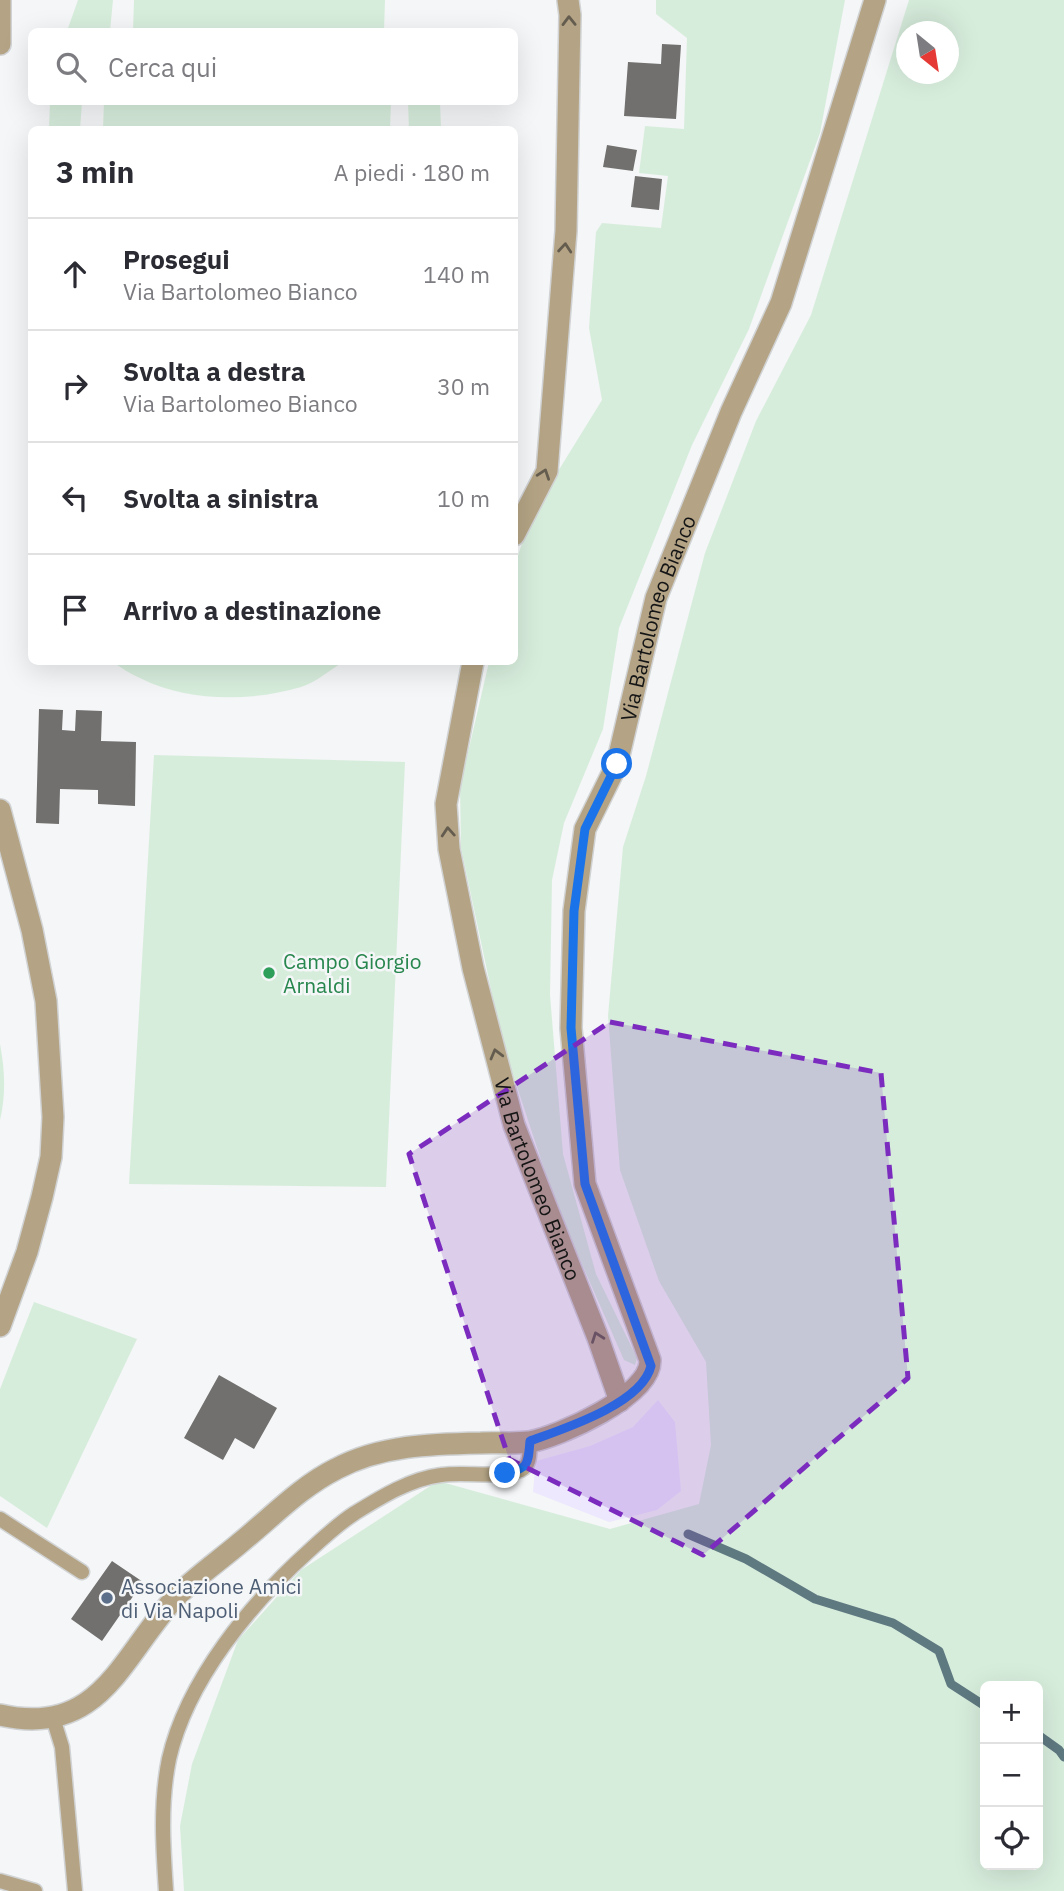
<!DOCTYPE html>
<html lang="it">
<meta charset="utf-8">
<style>
:root{--surface:#fff;--page:#f2f2f3;--text:#2b2b33;--muted:#7c7c81;--line:#e1e1e2}
body{margin:0;font-family:"IBM Plex Sans",sans-serif;background:var(--page);color:var(--text)}
.controls{position:absolute;right:21px;bottom:21px;display:grid;overflow:hidden;border-radius:10px;box-shadow:0 7px 28px #0002}
.controls button{width:63px;height:63px;display:grid;place-items:center;padding:0;border:0;border-bottom:2px solid var(--line);background:var(--surface);color:var(--text);font:35px sans-serif}
.compass{position:absolute;left:896px;top:21px;width:63px;height:63px;border-radius:50%;background:var(--surface);box-shadow:0 7px 28px #0002;rotate:150deg}
.stop{position:absolute;width:21px;height:21px;margin:-16px;border:5px solid #1a73e8;border-radius:50%;background:#fff}
.stop.end{background:#1a73e8;border-color:#fff;box-shadow:0 2px 7px #0008}
.list{margin:0;padding:0;list-style:none}
h2{display:flex;justify-content:space-between;align-items:center;height:91px;margin:0;padding:0 28px;font-size:30px}
h2 small{font-size:23px;font-weight:400;color:var(--muted)}
.list li{display:grid;grid-template-columns:46px 1fr auto;gap:21px;align-items:center;box-sizing:border-box;height:112px;padding:0 28px;border-top:2px solid var(--line)}
.list b{display:block;font-size:26px;white-space:nowrap}
.list p{margin:0;font-size:23px;white-space:nowrap;color:var(--muted)}
.list em{font-size:23px;font-style:normal;color:var(--muted)}
.icon{flex:none;width:38px;height:38px;fill:none;stroke:currentColor;stroke-width:2;stroke-linecap:round;stroke-linejoin:round}
.map{position:relative;flex:none;width:1064px;height:1891px;overflow:hidden}
.search{position:absolute;background:var(--surface);box-shadow:0 7px 28px #0002;left:28px;top:28px;width:490px;height:77px;display:flex;align-items:center;gap:18px;box-sizing:border-box;padding:0 24px;border-radius:10px;color:var(--muted);font-size:26px}
.panel{position:absolute;background:var(--surface);box-shadow:0 7px 28px #0002;left:28px;top:126px;width:490px;height:539px;border-radius:10px}
.map>svg:first-child{display:block}
</style>
<div class="map">
<svg width="1064" height="1891" viewBox="0 0 1064 1891">
<rect width="100%" height="100%" fill="#f4f6f7"/>
<path fill="#ede8fe" d="M 658,1400 L 675,1422 L 681,1491 L 657,1510 L 609,1522 L 533,1492 L 536,1461 L 590,1446 L 633,1427 Z"/>
<path fill="#d7eddc" fill-rule="evenodd" d="M 78,0 L 113,0 L 110,31 L 67,31 Z
M 134,0 L 385,0 L 384,31 L 133,31 Z
M 656,0 L 845,0 L 820,133 L 749,329 L 692,445 L 619,628 L 603,729 L 564,823 L 552,880 L 550,995 L 563,1154 L 596,1274 L 637,1358 L 635,1365 L 624,1360 L 556,1205 L 502,1041 L 461,848 L 460,787 L 489,662 L 514,662 L 515,565 L 531,515 L 602,400 L 589,328 L 596,232 L 602,223 L 661,228 L 668,176 L 639,173 L 645,126 L 684,129 L 687,38 L 656,14 Z
M 909,0 L 1064,0 L 1064,1891 L 184,1891 L 180,1826 L 192,1764 L 238,1640 L 301,1570 L 438,1481 L 610,1529 L 699,1504 L 711,1445 L 706,1362 L 659,1281 L 620,1170 L 608,1016 L 623,847 L 646,776 L 705,553 L 756,421 L 811,315 ZM 906,32 L 948,32 L 948,74 L 906,74 ZM 985,1686 L 1038,1686 L 1038,1865 L 985,1865 Z
M 50,102 L 82,102 L 80,129 L 49,129 Z
M 104,102 L 391,102 L 390,129 L 103,129 Z
M 408,102 L 440,102 L 441,129 L 409,129 Z
M 112,662 L 194,662 L 218,665 L 247,665 L 264,662 L 343,662 C 330,670 315,683 301,687 C 251,702 187,702 140,678 C 130,674 121,667 112,662 Z
M 154,755 L 405,762 L 386,1187 L 129,1184 Z
M 0,1044 C 5,1070 6,1095 0,1120 Z
M 34,1302 L 137,1339 L 47,1528 L 0,1496 L 0,1389 Z"/>
<g fill="none" stroke-linecap="round" stroke-linejoin="round">
<path stroke="#5f7981" stroke-width="9" d="M 688,1534 L 746,1559 L 815,1599 L 893,1623 L 939,1651 L 951,1684 L 985,1706
M 1038,1735 L 1059,1750 L 1064,1757"/>
</g>
<path fill="#71706e" d="M 662,44 L 681,45 L 676,119 L 624,116 L 628,62 L 661,64 Z
M 607,145 L 637,150 L 633,171 L 603,167 Z
M 635,176 L 662,179 L 659,210 L 631,207 Z
M 39,709 L 63,710 L 62,730 L 75,731 L 76,710 L 102,711 L 101,741 L 136,742 L 135,806 L 98,804 L 98,790 L 60,789 L 59,824 L 36,823 Z
M 219,1375 L 277,1408 L 254,1449 L 235,1438 L 223,1460 L 184,1438 Z
M 112,1561 L 143,1582 L 102,1641 L 71,1619 Z"/>
<g fill="none" stroke-linecap="round" stroke-linejoin="round">
<g stroke="#d0d2d3" stroke-width="17">
<path id="lane" d="M 0,1519 L 82,1572
M 53,1718 L 62,1747 L 75,1891
M 0,1881 L 35,1891
M 166,1891 C 163,1847 160,1803 169,1759 C 187,1680 251,1603 310,1550 C 324,1537 338,1524 355,1513 C 381,1497 410,1479 441,1475 C 465,1471 499,1479 521,1470 C 531,1465 529,1452 530,1442"/>
</g>
<g stroke="#d0d2d3" stroke-width="24">
<g id="street">
<path d="M 0,1 L 0,44"/>
<path d="M 514,535 L 547,471 L 566,231 L 570,15 L 568,0"/>
<path id="s1" d="M 473,662 L 446,804 L 449,849 L 473,968 L 514,1125 L 598,1338 L 620,1401"/>
<path d="M 0,810 L 32,930 L 46,1001 L 53,1117 L 51,1157 L 42,1197 L 27,1252 L 0,1326"/>
<path id="s2" d="M 0,1715 C 100,1738 121,1657 175,1598 C 194,1578 219,1561 240,1543 C 271,1518 300,1487 336,1469 C 381,1445 431,1444 481,1443 C 496,1442 513,1444 529,1442 C 559,1437 652,1395 650,1360 L 585,1184 L 571,1028 L 574,911 L 585,829 L 617,764 L 656,598 L 731,412 L 781,303 L 875,0"/>
</g>
</g>
<use href="#lane" stroke="#b4a485" stroke-width="14"/>
<use href="#street" stroke="#b4a485" stroke-width="21"/>
</g>
<defs><path id="oneway-chevron" d="M-2-3.5L2.5 0L-2 3.5" fill="none" stroke-width="1.6" stroke-linecap="round" stroke-linejoin="round" transform="scale(1.75)"/></defs>
<g stroke="#645c4e">
<use href="#oneway-chevron" transform="translate(569 21) rotate(-91)"/>
<use href="#oneway-chevron" transform="translate(565 248) rotate(-85)"/>
<use href="#oneway-chevron" transform="translate(544 474) rotate(-71)"/>
<use href="#oneway-chevron" transform="translate(448 832) rotate(-94)"/>
<use href="#oneway-chevron" transform="translate(496 1054) rotate(-105)"/>
<use href="#oneway-chevron" transform="translate(597 1337) rotate(-110)"/>
</g>
<g fill="none" stroke-linecap="round" stroke-linejoin="round">
<path stroke="#1a73e8" stroke-width="9" d="M 505,1473 C 529,1469 528,1464 530,1441 C 563,1429 642,1404 651,1366 L 585,1184 L 571,1028 L 574,911 L 585,829 L 617,764"/>
</g>
<path fill="#7b2cbf" fill-opacity="0.2" stroke="#7b2cbf" stroke-width="5" stroke-dasharray="14 9" stroke-linejoin="round" d="M 610,1022 L 881,1073 L 908,1378 L 703,1555 L 509,1459 L 409,1154 Z"/>
<circle fill="#2e9e5b" stroke="#f4f6f7" stroke-width="2.5" cx="269" cy="973" r="7"/>
<circle fill="#5c6f8a" stroke="#f4f6f7" stroke-width="2.5" cx="107" cy="1598" r="7"/>
<g text-anchor="middle" dominant-baseline="central" stroke-width="5" stroke-linejoin="round" paint-order="stroke">
<g font-size="21" fill="#151516" stroke="#f4f6f7">
<text stroke="none"><textPath href="#s2" startOffset="1552">Via Bartolomeo Bianco</textPath></text>
<text stroke="none"><textPath href="#s1" startOffset="532">Via Bartolomeo Bianco</textPath></text>
</g>
<g font-size="21" fill="#27864d" stroke="#f4f6f7" text-anchor="start">
<text x="283" y="961">Campo Giorgio<tspan x="283" dy="24">Arnaldi</tspan></text>
</g>
<g font-size="21" fill="#4e5e75" stroke="#f4f6f7" text-anchor="start">
<text x="121" y="1586">Associazione Amici<tspan x="121" dy="24">di Via Napoli</tspan></text>
</g>
</g>
</svg>
<div class="controls">
<button>+</button>
<button>−</button>
<button><svg class="icon" aria-label="locate" viewBox="0 0 24 24"><circle cx="12" cy="12" r="6"/><path d="M12 2v4M12 18v4M2 12h4M18 12h4"/></svg></button>
</div>
<svg class="compass" viewBox="-18 -18 36 36"><path d="M0-13l5 13h-10z" fill="#e53935"/><path d="M0 13l5-13h-10z" fill="#7c7c81"/></svg>
<div class="stop" style="left:617px;top:764px"></div>
<div class="stop end" style="left:505px;top:1473px"></div>
<div class="search"><svg class="icon" aria-label="search" viewBox="0 0 24 24"><circle cx="10" cy="10" r="6"/><path d="M15 15l6 6"/></svg>Cerca qui</div>
<section class="panel">
<h2>3 min<small>A piedi · 180 m</small></h2>
<ul class="list">
<li><svg class="icon" aria-label="ahead" viewBox="0 0 24 24"><path d="M12 20V5M6 11l6-6 6 6"/></svg><div><b>Prosegui</b><p>Via Bartolomeo Bianco</p></div><em>140 m</em></li>
<li><svg class="icon" aria-label="right" viewBox="0 0 24 24"><path d="M7 20v-9h11M14 6l5 5-5 5"/></svg><div><b>Svolta a destra</b><p>Via Bartolomeo Bianco</p></div><em>30 m</em></li>
<li><svg class="icon" aria-label="left" viewBox="0 0 24 24"><path d="M17 20v-9H6M10 6l-5 5 5 5"/></svg><div><b>Svolta a sinistra</b></div><em>10 m</em></li>
<li><svg class="icon" aria-label="arrive" viewBox="0 0 24 24"><path d="M6 21V4h12l-3 4 3 4H6"/></svg><div><b>Arrivo a destinazione</b></div></li>
</ul>
</section>
</div>
